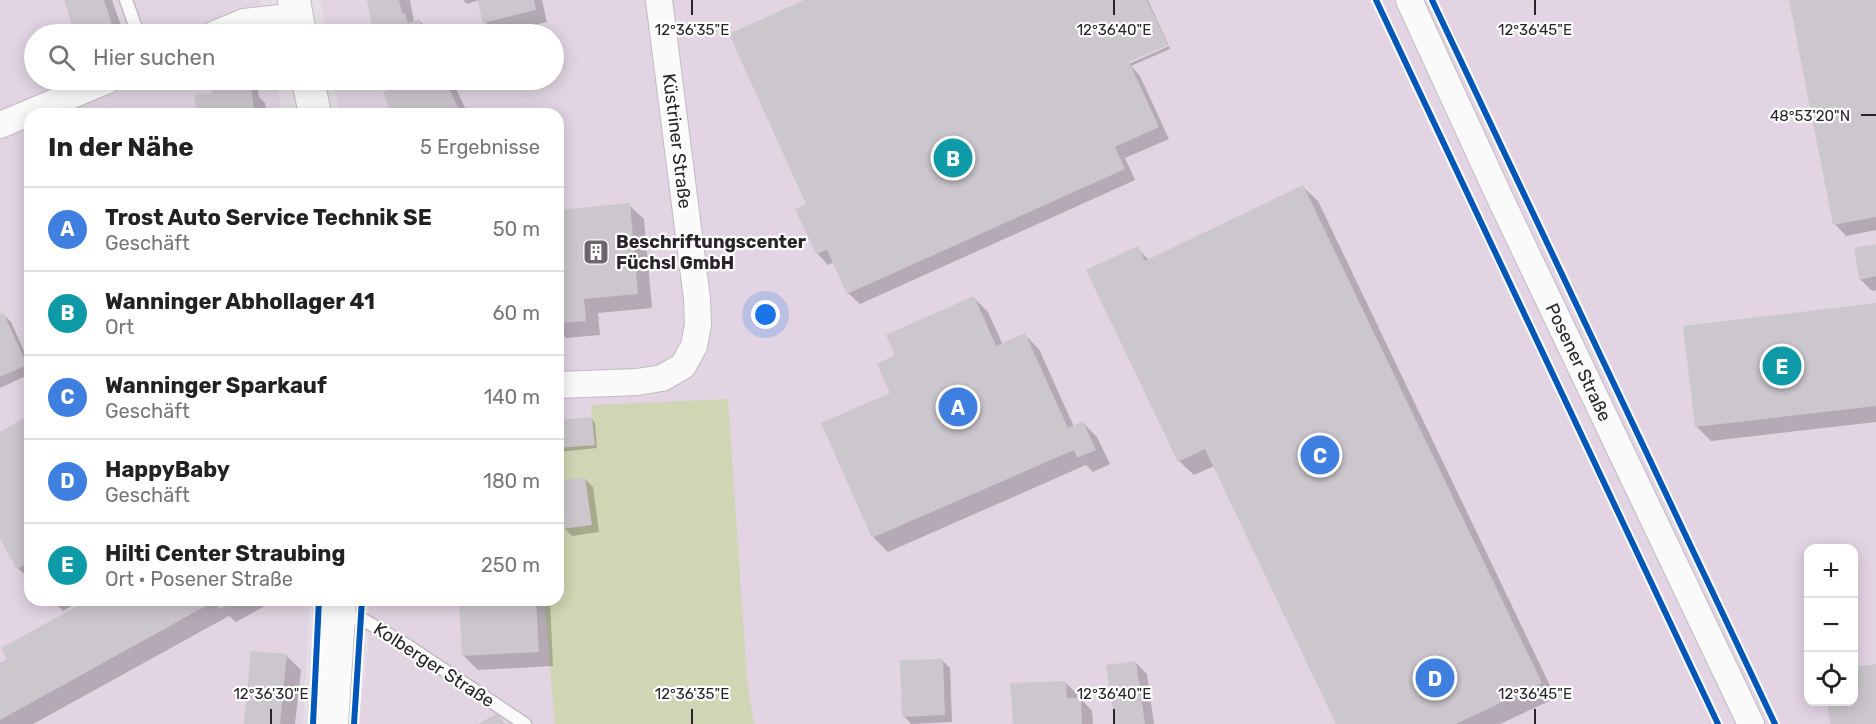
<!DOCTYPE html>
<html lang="de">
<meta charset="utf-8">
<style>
:root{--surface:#fff;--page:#f6f6f6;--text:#222;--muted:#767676;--line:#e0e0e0;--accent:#6b656c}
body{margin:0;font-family:Rubik,sans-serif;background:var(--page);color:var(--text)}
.controls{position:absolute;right:18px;bottom:18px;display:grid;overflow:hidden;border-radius:12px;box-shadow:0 3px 15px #0003}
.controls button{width:54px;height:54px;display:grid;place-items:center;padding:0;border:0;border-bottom:2px solid var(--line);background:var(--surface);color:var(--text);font:30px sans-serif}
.you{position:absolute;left:766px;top:315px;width:21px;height:21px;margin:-15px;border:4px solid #fff;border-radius:50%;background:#1a73e8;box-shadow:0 0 0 9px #1a73e833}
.badge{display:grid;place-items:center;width:39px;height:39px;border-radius:50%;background:var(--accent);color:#fff;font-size:20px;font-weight:700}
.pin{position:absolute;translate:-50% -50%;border:3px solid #fff;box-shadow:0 2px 6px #0006}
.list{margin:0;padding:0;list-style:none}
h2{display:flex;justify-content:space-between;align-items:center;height:78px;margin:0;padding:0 24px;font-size:26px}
h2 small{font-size:20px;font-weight:400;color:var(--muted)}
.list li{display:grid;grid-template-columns:39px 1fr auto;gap:18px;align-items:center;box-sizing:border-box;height:84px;padding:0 24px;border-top:2px solid var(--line)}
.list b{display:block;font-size:22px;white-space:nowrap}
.list p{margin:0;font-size:20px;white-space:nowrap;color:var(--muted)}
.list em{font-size:20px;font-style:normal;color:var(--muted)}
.icon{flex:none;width:33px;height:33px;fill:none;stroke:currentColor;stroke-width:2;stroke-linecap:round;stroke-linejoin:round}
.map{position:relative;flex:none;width:1876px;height:724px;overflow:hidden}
.search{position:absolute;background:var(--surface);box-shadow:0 3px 15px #0003;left:24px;top:24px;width:540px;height:66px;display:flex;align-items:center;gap:15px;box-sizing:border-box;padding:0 21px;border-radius:33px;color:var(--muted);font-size:22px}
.panel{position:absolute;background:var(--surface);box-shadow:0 3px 15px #0003;left:24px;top:108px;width:540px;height:498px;border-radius:18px}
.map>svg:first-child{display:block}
</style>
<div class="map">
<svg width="1876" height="724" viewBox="0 0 1876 724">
<rect width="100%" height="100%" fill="#e5dee6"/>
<path fill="#e2d4e3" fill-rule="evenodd" d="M 0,0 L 260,0 L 268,34 L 34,34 L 34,80 L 277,80 L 282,114 L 30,114 L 30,600 L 310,600 L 303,724 L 0,724 Z
M 321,0 L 1876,0 L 1876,724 L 359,724 L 368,648 L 369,600 L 558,600 L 558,114 L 339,114 L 334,80 L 554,80 L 554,34 L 327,34 ZM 1808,548 L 1854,548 L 1854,702 L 1808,702 Z"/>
<path fill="#d0d6b3" d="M 728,399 L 747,679 L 754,724 L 555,724 L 544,600 L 558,600 L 558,448 L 594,445 L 591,405 Z"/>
<path fill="#0003" d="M 65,0 L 112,0 L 124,34 L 77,34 Z
M 368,0 L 410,0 L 414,22 L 419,20 L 433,34 L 372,34 L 371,27 L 373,26 Z
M 463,0 L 542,0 L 547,22 L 496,34 L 485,22 L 479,0 L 467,4 Z
M 808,0 L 1148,0 L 1168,44 L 1127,62 L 1129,64 L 1169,46 L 1170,49 L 1131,66 L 1140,76 L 1169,139 L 1125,158 L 1135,180 L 860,304 L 848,293 L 834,262 L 828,265 L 817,253 L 808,205 Z
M 1791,0 L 1876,0 L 1876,230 L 1846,236 L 1835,224 Z
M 213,80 L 252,80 L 257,84 L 259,97 L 265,103 L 266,114 L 198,114 L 215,94 Z
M 385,80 L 452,80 L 468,114 L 394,114 L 390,91 Z
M 1303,187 L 1318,201 L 1556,698 L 1500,724 L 1338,724 L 1214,466 L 1194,475 L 1179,461 L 1137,248 L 1149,260 Z
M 629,205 L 644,219 L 652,308 L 598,313 L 600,335 L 566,338 L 558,330 L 558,211 Z
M 1876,246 L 1876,290 L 1872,291 L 1860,279 Z
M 973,297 L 988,312 L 1003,345 L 1025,335 L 1039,349 L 1074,427 L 1083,423 L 1097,437 L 1110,464 L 1093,472 L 1086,465 L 888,552 L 874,538 L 823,424 L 892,394 L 897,356 Z
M 1876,305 L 1876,422 L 1711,441 L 1696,426 Z
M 3,314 L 11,322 L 30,364 L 30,374 L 0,388 L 0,315 Z
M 30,417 L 30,580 L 18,568 L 0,536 L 0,434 Z
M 592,419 L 595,423 L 597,448 L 558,452 L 558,422 Z
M 585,479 L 593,487 L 599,532 L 572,536 L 564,528 L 558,483 Z
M 52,600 L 276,600 L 236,622 L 229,616 L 33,724 L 0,724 L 0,665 L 80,606 L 77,603 L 63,611 Z
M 461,600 L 550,600 L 553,666 L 478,670 L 463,655 Z
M 287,656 L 301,670 L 295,724 L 245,724 Z
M 942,660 L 950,668 L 952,722 L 911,724 L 904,716 Z
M 1136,663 L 1147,674 L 1154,724 L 1116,724 Z
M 1876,666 L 1876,724 L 1831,724 L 1829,702 L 1854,702 L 1854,669 Z
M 1065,682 L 1077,694 L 1077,699 L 1081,699 L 1092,711 L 1093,724 L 1014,724 Z"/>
<path fill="#ccc6cd" d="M 64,0 L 104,0 L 114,31 L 104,34 L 75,34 Z
M 367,0 L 399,0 L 402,13 L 405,13 L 408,23 L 419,19 L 426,34 L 371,34 L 369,26 L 372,25 Z
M 477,0 L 534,0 L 536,10 L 483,23 Z
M 804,0 L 1147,0 L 1168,45 L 1129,62 L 1159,127 L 1115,147 L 1125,169 L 847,294 L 827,250 L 816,254 L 795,209 L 806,204 L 729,34 Z
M 1789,0 L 1876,0 L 1876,217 L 1833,225 Z
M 211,80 L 245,80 L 246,88 L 251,87 L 255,114 L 197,114 L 194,95 L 213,93 Z
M 384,80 L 445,80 L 461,114 L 392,114 L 383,93 L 388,90 Z
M 1303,185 L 1542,683 L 1456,724 L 1336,724 L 1205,449 L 1178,462 L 1086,270 L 1138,246 L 1145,261 Z
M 630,203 L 638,294 L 584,299 L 586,321 L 558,323 L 558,210 Z
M 1876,244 L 1876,276 L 1859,280 L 1854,248 Z
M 974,296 L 996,346 L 1025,333 L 1068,428 L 1083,421 L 1096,450 L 1077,458 L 1074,450 L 872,538 L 821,423 L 890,393 L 877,364 L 895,355 L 886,335 Z
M 1876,303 L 1876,406 L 1695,427 L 1683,326 Z
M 3,312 L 27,365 L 0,377 L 0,314 Z
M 30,415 L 30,567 L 28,563 L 17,569 L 0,539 L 0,432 Z
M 592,417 L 595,445 L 558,448 L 558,420 Z
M 585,477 L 592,525 L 562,529 L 558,497 L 558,481 Z
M 89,600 L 236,600 L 220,609 L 215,601 L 0,720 L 0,663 L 7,659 L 1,648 Z
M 459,600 L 536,600 L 539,652 L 462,656 Z
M 251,651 L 287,654 L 280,724 L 244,724 Z
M 943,659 L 945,715 L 902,717 L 900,660 Z
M 1136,661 L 1145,724 L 1115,724 L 1106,665 Z
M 1876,664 L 1876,724 L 1830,724 L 1827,702 L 1854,702 L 1854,667 Z
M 1066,681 L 1067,698 L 1081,698 L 1082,724 L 1013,724 L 1010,683 Z
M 498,713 L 505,724 L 478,724 Z"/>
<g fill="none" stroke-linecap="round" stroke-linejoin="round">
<g stroke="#c1bbc2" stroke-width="15">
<path id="service" d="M 126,0 L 138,34
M 339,617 L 362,619 L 408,646 L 525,724"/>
</g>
<g stroke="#c1bbc2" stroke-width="28">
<g id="minor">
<path id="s1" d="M 1409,0 L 1500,198 L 1751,724"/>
<path d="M 215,34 L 244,22 L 297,16"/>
<path d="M 0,125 L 108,80"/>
<path d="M 558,385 L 637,382 L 662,378 L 683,366 L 694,346 L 698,325 L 697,299 L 659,0"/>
</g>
</g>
<g stroke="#c1bbc2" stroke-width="34">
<path id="tertiary" d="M 294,0 L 300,34
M 308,80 L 315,114
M 332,724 L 340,600"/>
</g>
<use href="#service" stroke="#fbfafb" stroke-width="12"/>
<use href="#minor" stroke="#fbfafb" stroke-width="26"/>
<use href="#tertiary" stroke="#fbfafb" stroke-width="32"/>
<g stroke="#fff" stroke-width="10">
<path id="cycleway" d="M 1376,0 L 1718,724
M 1432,0 L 1775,724
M 313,724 L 319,600
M 354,724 L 362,600"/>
</g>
<use href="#cycleway" stroke="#0057b8" stroke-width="6"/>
</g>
<path fill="none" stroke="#29242a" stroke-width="2" d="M 692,0 L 692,15M 1114,0 L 1114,15M 1535,0 L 1535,15M 1861,115 L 1876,115M 271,709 L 271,724M 692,709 L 692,724M 1114,709 L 1114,724M 1535,709 L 1535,724"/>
<defs>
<g id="building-square" transform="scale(1.35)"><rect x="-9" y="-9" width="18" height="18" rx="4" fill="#6b656c" stroke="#fff"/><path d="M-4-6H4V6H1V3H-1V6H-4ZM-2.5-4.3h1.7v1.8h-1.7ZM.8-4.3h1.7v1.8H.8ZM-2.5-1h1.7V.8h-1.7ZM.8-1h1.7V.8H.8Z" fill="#fff"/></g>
</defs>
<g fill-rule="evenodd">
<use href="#building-square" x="596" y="252"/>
</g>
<g text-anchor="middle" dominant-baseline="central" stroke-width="4.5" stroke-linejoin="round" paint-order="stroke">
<g font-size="18" fill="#29242a" stroke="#fff">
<text transform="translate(677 141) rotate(83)">Küstriner Straße</text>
<text stroke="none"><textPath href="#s1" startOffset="400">Posener Straße</textPath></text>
<text transform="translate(434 665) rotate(33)">Kolberger Straße</text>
</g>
<g font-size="18" font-weight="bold" fill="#29242a" stroke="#fff" text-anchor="start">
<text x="616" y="242">Beschriftungscenter<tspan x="616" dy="21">Füchsl GmbH</tspan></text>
</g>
</g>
<g font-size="15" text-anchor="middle" fill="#29242a" stroke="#fff" stroke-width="4.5" stroke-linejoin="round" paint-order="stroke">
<text x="692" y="35">12°36'35"E</text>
<text x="1114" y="35">12°36'40"E</text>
<text x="1535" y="35">12°36'45"E</text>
<text x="1810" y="121">48°53'20"N</text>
<text x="271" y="699">12°36'30"E</text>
<text x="692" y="699">12°36'35"E</text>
<text x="1114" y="699">12°36'40"E</text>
<text x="1535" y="699">12°36'45"E</text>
</g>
</svg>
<div class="controls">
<button>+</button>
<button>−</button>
<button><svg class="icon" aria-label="locate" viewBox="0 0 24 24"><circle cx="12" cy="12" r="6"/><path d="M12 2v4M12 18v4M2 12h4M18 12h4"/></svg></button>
</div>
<div class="you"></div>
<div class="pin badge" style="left:958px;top:407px;background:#3f7fe0">A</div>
<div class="pin badge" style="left:953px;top:158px;background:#0f9aa8">B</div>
<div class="pin badge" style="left:1320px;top:455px;background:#3f7fe0">C</div>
<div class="pin badge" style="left:1435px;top:678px;background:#3f7fe0">D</div>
<div class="pin badge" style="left:1782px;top:366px;background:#0f9aa8">E</div>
<div class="search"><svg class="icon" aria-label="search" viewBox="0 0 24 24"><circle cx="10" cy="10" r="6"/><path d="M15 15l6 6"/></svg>Hier suchen</div>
<section class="panel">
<h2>In der Nähe<small>5 Ergebnisse</small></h2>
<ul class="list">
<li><span class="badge" style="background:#3f7fe0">A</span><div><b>Trost Auto Service Technik SE</b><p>Geschäft</p></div><em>50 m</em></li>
<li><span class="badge" style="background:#0f9aa8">B</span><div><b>Wanninger Abhollager 41</b><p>Ort</p></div><em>60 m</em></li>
<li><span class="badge" style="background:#3f7fe0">C</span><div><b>Wanninger Sparkauf</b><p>Geschäft</p></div><em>140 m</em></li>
<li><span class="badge" style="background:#3f7fe0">D</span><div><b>HappyBaby</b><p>Geschäft</p></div><em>180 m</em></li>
<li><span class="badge" style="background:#0f9aa8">E</span><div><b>Hilti Center Straubing</b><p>Ort · Posener Straße</p></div><em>250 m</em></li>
</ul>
</section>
</div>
